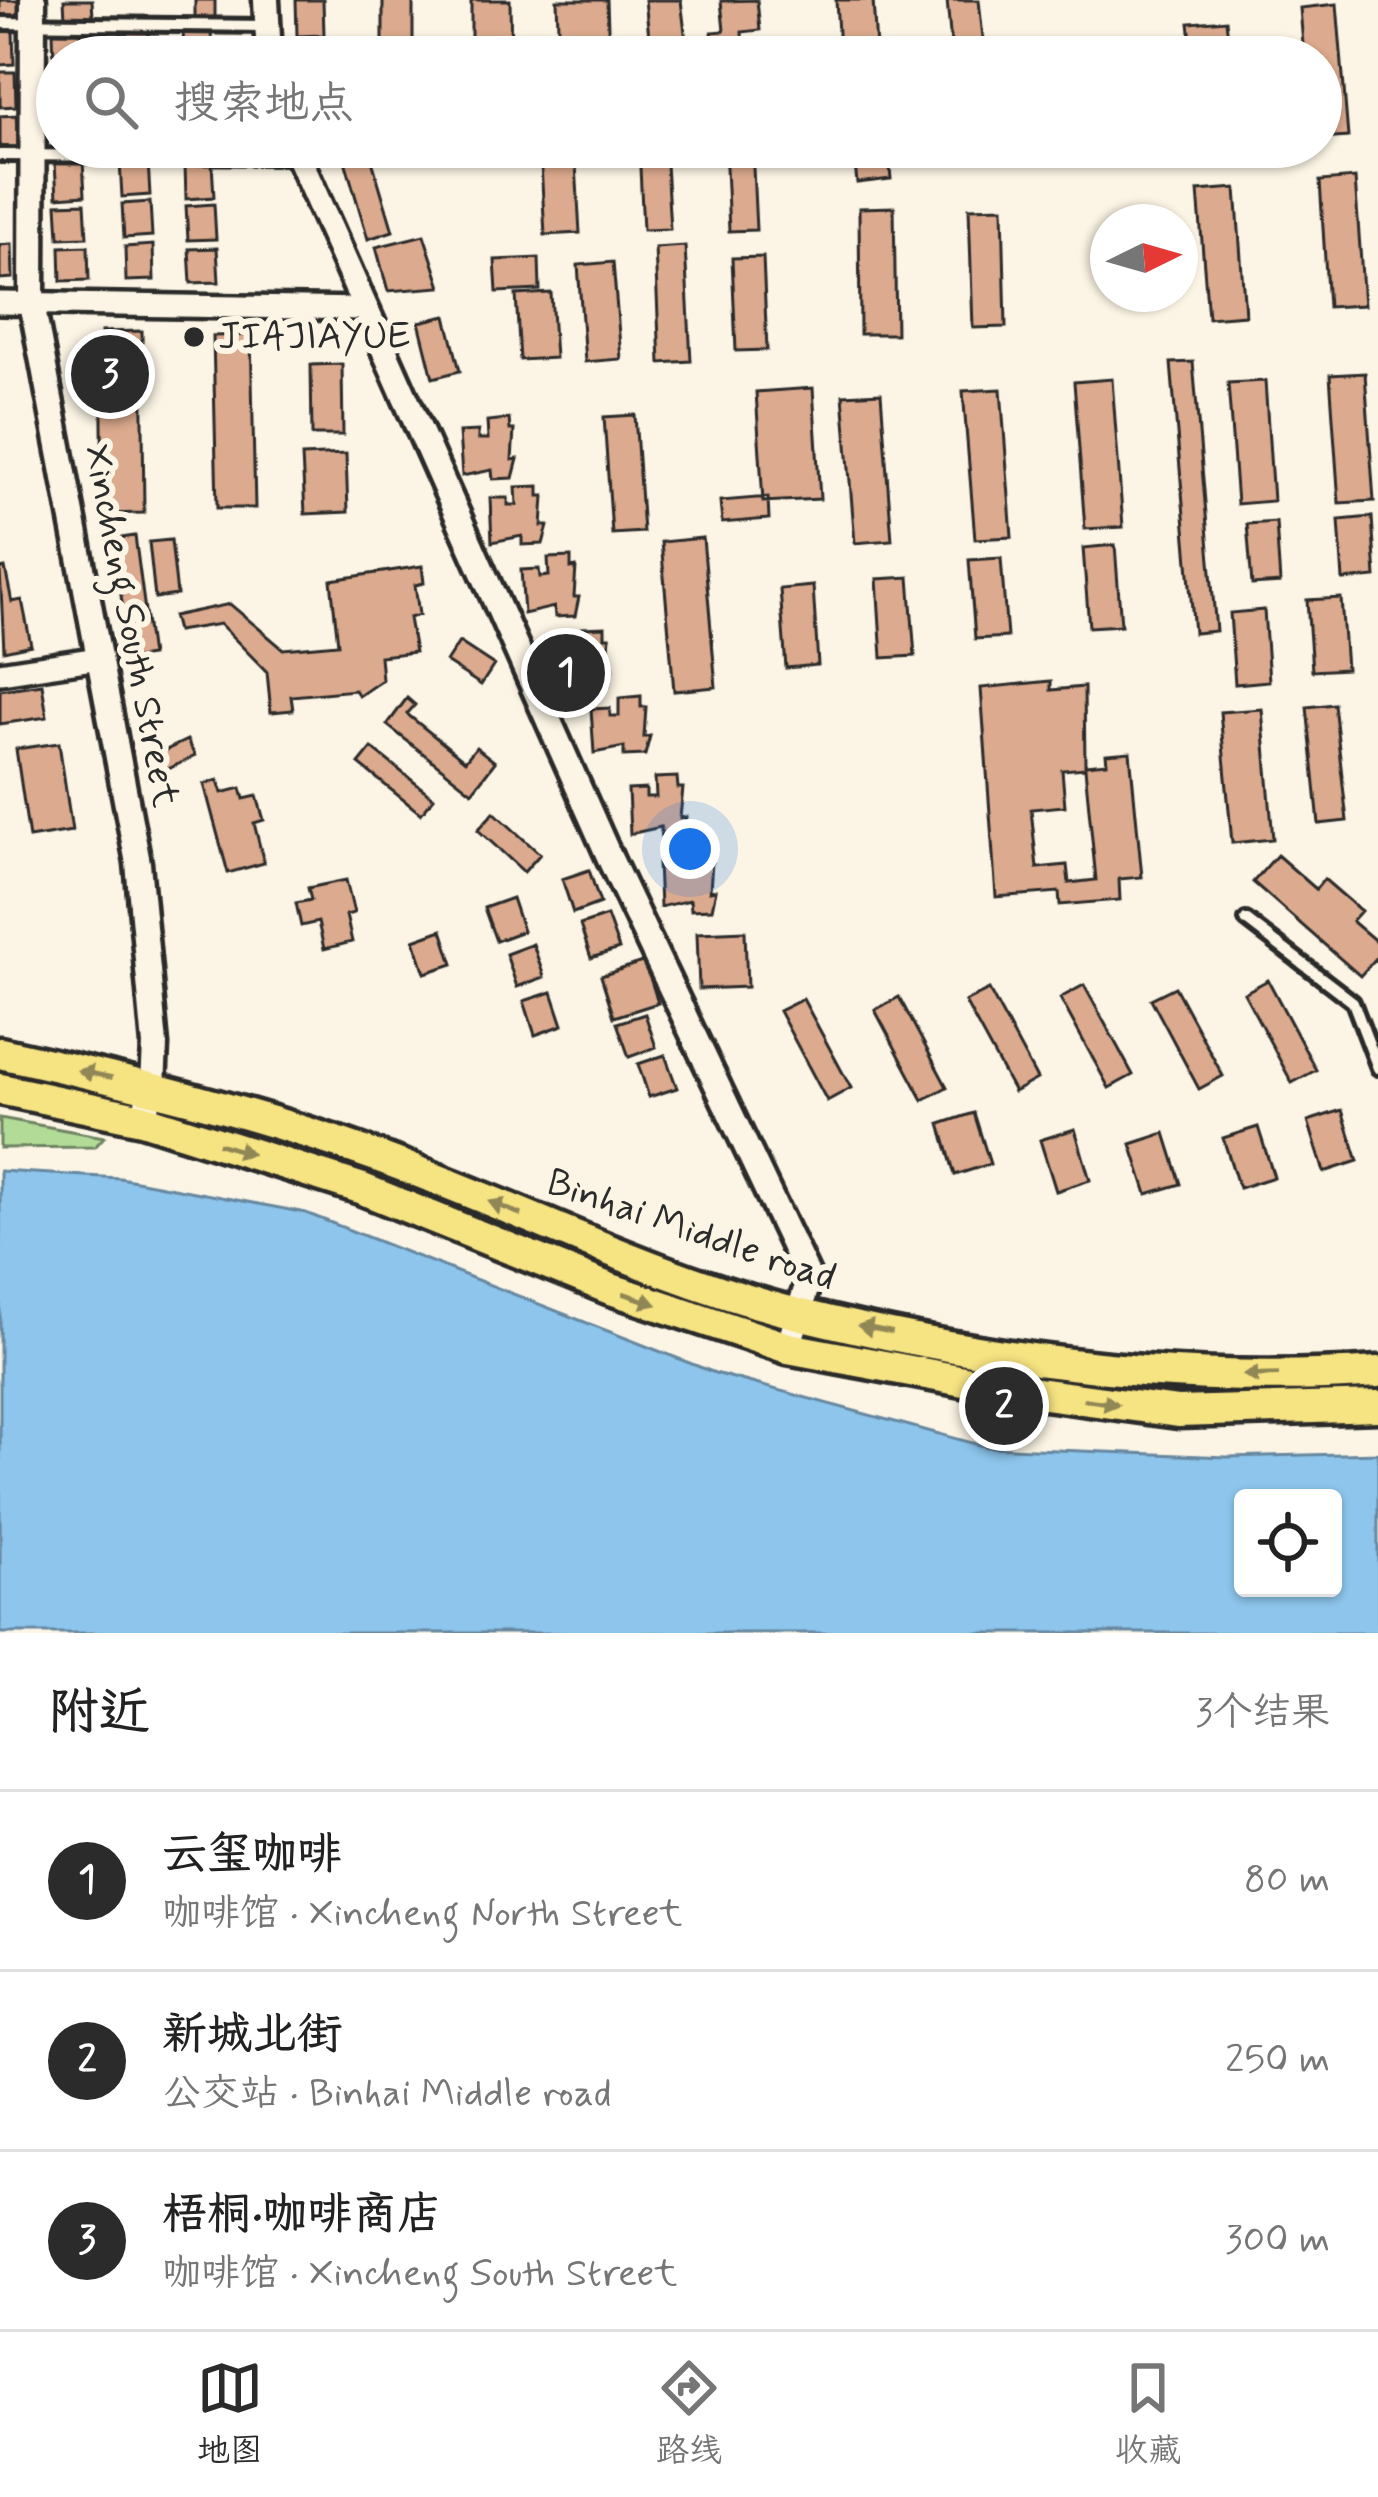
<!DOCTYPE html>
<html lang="zh">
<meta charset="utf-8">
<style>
:root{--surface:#fff;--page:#f6f6f6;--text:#222;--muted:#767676;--line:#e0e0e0;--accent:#2b2b2b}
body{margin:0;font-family:Mynerve,"LXGW WenKai TC",sans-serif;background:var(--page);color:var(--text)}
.controls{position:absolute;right:36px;bottom:36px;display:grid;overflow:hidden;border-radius:12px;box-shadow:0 3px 9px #0004}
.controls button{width:108px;height:108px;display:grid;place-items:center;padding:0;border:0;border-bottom:3px solid var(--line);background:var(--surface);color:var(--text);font:60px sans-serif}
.compass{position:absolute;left:1090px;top:204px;width:108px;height:108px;border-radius:50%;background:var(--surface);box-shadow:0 3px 9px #0004;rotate:85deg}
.you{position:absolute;left:690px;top:849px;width:42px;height:42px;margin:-30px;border:9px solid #fff;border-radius:50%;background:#1a73e8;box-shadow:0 0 0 18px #1a73e833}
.badge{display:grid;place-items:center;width:78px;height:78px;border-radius:50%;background:var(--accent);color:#fff;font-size:39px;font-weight:700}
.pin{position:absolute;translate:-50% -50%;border:6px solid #fff;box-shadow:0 3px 12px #0006}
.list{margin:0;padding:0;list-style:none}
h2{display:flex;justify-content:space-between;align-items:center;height:156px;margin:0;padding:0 48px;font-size:51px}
h2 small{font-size:39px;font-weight:400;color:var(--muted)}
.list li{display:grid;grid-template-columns:78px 1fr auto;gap:36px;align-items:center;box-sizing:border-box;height:180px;padding:0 48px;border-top:3px solid var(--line)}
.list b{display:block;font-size:45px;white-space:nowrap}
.list p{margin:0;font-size:39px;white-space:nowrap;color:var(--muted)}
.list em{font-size:39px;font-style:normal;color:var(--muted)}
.icon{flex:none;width:66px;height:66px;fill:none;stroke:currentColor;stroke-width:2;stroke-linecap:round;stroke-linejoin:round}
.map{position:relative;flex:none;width:1378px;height:1633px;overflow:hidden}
.search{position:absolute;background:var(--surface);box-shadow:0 3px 9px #0004;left:36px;right:36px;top:36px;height:132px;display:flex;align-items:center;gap:30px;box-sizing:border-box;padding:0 42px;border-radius:66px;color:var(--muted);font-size:45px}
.sheet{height:696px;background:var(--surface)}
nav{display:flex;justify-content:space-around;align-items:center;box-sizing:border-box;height:168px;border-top:3px solid var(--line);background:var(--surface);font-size:33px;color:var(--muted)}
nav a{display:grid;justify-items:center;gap:6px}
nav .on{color:var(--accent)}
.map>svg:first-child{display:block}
</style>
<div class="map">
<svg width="1378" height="1633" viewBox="0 0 1378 1633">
<rect width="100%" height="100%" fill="#fcf5e5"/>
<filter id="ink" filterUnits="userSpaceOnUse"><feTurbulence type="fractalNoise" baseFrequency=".00833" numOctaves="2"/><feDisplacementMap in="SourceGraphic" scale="24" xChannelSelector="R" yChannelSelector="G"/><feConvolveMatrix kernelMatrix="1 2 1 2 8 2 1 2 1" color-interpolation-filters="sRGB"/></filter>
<g filter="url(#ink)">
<path fill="#b2db98" stroke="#6e8362" stroke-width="3" d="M 0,1118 L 104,1137 L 95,1147 L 0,1148 Z"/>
<path fill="#8dc5ec" stroke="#66879f" stroke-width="3" fill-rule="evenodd" d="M 0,1171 L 120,1178 L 306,1213 L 715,1373 L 987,1447 L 1227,1457 L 1378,1453 L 1378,1633 L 0,1633 ZM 1243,1498 L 1333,1498 L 1333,1588 L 1243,1588 Z"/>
<path fill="#dcaa8e" stroke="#2b2b2b" stroke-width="3" fill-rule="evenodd" d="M 0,0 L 21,0 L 22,17 L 0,18 Z
M 64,0 L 92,0 L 93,17 L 65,18 Z
M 195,0 L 215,0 L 215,19 L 195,19 Z
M 296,0 L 323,0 L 324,35 L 297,36 Z
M 383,0 L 413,0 L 413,46 L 383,46 Z
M 471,0 L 510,0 L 511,57 L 471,57 Z
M 557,0 L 607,0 L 609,57 L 559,57 Z
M 645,0 L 681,0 L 686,41 L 650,45 Z
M 757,0 L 760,30 L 742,32 L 744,57 L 715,57 L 712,32 L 724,31 L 721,1 Z
M 836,0 L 873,0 L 876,48 L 839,50 Z
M 947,0 L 979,0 L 985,57 L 952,57 Z
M 1337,4 L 1348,137 L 1321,139 L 1321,57 L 1304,57 L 1300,8 Z
M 1226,20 L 1230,57 L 1193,57 L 1189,23 Z
M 211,27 L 212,57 L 184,57 L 183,28 Z
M 13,30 L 14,64 L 0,65 L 0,31 Z
M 81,30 L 82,57 L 57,57 L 54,65 L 53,31 Z
M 148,30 L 150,57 L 122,57 L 121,31 Z
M 0,72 L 15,72 L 16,106 L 0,107 Z
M 17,115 L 19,149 L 0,150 L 0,116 Z
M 341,147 L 368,147 L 393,231 L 368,239 Z
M 540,147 L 575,147 L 580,233 L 545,235 Z
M 639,147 L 665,147 L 670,229 L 643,230 Z
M 725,147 L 752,147 L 756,230 L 729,231 Z
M 853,147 L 888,147 L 891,179 L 857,183 Z
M 83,161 L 85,195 L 57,197 L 55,163 Z
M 148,161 L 150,195 L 122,197 L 120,162 Z
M 212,163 L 214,197 L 186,199 L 185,165 Z
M 1355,178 L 1364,305 L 1328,307 L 1320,181 Z
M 1236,188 L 1245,315 L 1208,318 L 1198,191 Z
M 150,202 L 152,236 L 124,238 L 122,204 Z
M 85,203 L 87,237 L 59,238 L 57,204 Z
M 214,204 L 216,239 L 188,240 L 186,206 Z
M 894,207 L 896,334 L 860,334 L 859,208 Z
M 1003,207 L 1006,327 L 973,328 L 969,208 Z
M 424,235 L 441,287 L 388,291 L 376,247 Z
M 12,244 L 13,278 L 0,279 L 0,245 Z
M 153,245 L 154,280 L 126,281 L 125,247 Z
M 88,246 L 89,280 L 61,281 L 60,247 Z
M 685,246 L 691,361 L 660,363 L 655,248 Z
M 217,248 L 219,282 L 191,283 L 189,249 Z
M 763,257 L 767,350 L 736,351 L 732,258 Z
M 539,258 L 540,290 L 497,292 L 495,260 Z
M 613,262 L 621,359 L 585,362 L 578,265 Z
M 551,293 L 555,358 L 520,360 L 516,295 Z
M 446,316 L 460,371 L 433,378 L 419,322 Z
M 142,331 L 144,513 L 103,514 L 101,332 Z
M 251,335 L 255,508 L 217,508 L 213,336 Z
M 1193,362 L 1216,631 L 1194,633 L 1171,363 Z
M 342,364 L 343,435 L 312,435 L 311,365 Z
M 1365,373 L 1374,501 L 1339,503 L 1330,375 Z
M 1112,379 L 1123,527 L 1085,529 L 1074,382 Z
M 1265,381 L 1273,501 L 1237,504 L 1228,383 Z
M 813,388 L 820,499 L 763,502 L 756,392 Z
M 1001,389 L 1012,537 L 975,539 L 963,391 Z
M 881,393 L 892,540 L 855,543 L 843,395 Z
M 635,415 L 643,532 L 612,534 L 604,417 Z
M 509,419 L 510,430 L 514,430 L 512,460 L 518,459 L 513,478 L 493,479 L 492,470 L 462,476 L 459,432 L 478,431 L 478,439 L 488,439 L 487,421 Z
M 346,454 L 348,512 L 305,514 L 302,456 Z
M 539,486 L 539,496 L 544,496 L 542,526 L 548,526 L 543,544 L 522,545 L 522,536 L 492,542 L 490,498 L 508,498 L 508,505 L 517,505 L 516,487 Z
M 768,497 L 769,519 L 722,523 L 720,501 Z
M 1372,517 L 1376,577 L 1343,580 L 1339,520 Z
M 1276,522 L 1280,583 L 1252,585 L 1247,524 Z
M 135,536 L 151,656 L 129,659 L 114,539 Z
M 703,538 L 716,687 L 674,691 L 661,542 Z
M 171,540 L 177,595 L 155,598 L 149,542 Z
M 1115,545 L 1121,625 L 1089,627 L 1083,548 Z
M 571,557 L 571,568 L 576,567 L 574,597 L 579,597 L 575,616 L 555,617 L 554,607 L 524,614 L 521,570 L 539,569 L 540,577 L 549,576 L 548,558 Z
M 1001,558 L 1007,637 L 975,639 L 969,560 Z
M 422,566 L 424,583 L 415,585 L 419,615 L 409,618 L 415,652 L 380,656 L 382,680 L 359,696 L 355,690 L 291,696 L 293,710 L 271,712 L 267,672 L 220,624 L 177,631 L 173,616 L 230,604 L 283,649 L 338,644 L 331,580 Z
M 5,568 L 12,602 L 22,600 L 31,645 L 4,651 L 0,569 Z
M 909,577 L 915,656 L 882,658 L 877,579 Z
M 813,586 L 818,665 L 786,668 L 780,589 Z
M 1341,598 L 1346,669 L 1312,671 L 1307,600 Z
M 1264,610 L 1269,681 L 1235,684 L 1230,613 Z
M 605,627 L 605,637 L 610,637 L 607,667 L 613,667 L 609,685 L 588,686 L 588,677 L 558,683 L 555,639 L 573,638 L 574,646 L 583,646 L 582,628 Z
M 459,642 L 494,665 L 481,685 L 446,662 Z
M 1051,681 L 1051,690 L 1084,687 L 1085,765 L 1107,763 L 1106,754 L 1130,752 L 1142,877 L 1119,879 L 1120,900 L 1060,905 L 1059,892 L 996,897 L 981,688 ZM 1085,768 L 1096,880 L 1069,883 L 1067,865 L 1037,868 L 1031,809 L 1065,806 L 1062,770 Z
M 42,684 L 47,717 L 0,724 L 0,690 Z
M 641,696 L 641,707 L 646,707 L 644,737 L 650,736 L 645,755 L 624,756 L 624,747 L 594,753 L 591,709 L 610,708 L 610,716 L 619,716 L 619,698 Z
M 407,698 L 415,705 L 407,714 L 465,761 L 476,747 L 495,762 L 472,792 L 387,725 Z
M 1334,704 L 1347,821 L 1319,824 L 1307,707 Z
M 1262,709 L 1273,839 L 1232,843 L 1220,712 Z
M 187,740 L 195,756 L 164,771 L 156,755 Z
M 59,743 L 72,831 L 29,838 L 16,749 Z
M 372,748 L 434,798 L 421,814 L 359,764 Z
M 677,777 L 678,788 L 683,788 L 680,818 L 686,817 L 682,836 L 661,837 L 661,827 L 630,834 L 628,790 L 646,789 L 646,797 L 656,797 L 655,778 Z
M 218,780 L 222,793 L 241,788 L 244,799 L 257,796 L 264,820 L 254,823 L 264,863 L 228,873 L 204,784 Z
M 494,812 L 540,854 L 524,872 L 478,830 Z
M 707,850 L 708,861 L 712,861 L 710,891 L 716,890 L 712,909 L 691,910 L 690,900 L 660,907 L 658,863 L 676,862 L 676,870 L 686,870 L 685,852 Z
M 1277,855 L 1316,889 L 1324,879 L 1361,911 L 1352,921 L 1378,943 L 1378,956 L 1360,976 L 1253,882 Z
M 589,870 L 600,903 L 573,913 L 562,879 Z
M 346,880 L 354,913 L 346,915 L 352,942 L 324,949 L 318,922 L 301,926 L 296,903 L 311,900 L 308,888 Z
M 512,898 L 523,931 L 496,941 L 484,908 Z
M 607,916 L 619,949 L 591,958 L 580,925 Z
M 442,930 L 453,964 L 425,973 L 414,940 Z
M 745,931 L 747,987 L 699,989 L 697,933 Z
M 533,944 L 544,977 L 517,987 L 506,954 Z
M 645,961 L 658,1003 L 614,1017 L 601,976 Z
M 1268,980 L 1316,1070 L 1292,1083 L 1244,993 Z
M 1084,985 L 1133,1075 L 1109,1088 L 1060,998 Z
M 1175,987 L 1223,1076 L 1199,1089 L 1151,999 Z
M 989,990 L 1037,1079 L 1014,1092 L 965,1002 Z
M 552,992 L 563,1025 L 535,1035 L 524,1001 Z
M 899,997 L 947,1087 L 923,1100 L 875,1010 Z
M 803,999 L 851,1088 L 827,1101 L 779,1011 Z
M 645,1014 L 656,1047 L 629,1057 L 617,1023 Z
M 665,1055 L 677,1088 L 649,1097 L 638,1064 Z
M 1342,1110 L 1358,1161 L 1324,1172 L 1308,1121 Z
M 974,1113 L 990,1164 L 955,1175 L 940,1124 Z
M 1258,1127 L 1274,1177 L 1239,1188 L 1223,1138 Z
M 1075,1129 L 1090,1180 L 1056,1191 L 1040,1140 Z
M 1165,1133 L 1181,1184 L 1147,1194 L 1131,1144 Z"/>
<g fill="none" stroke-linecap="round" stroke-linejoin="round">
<g stroke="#2b2b2b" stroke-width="20">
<path id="service" d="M 0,23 L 266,26
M 0,155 L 295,157
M 1246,920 L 1353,1002 L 1378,1068"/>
</g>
<g stroke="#2b2b2b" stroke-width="30">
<path id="minor" d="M 0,303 L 367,309
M 0,673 L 99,658"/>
</g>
<g stroke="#2b2b2b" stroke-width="33">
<path id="tertiary" d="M 33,0 L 32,304 L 138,863 L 155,1045 L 153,1086 L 142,1119
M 266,0 L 269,57
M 294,147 L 611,861 L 809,1279 L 788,1348"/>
</g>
<g stroke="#2b2b2b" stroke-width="39">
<path id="primary" d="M 0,1053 C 127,1081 254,1112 376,1156 C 518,1207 655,1279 802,1315 C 990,1361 1185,1386 1378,1372
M 0,1089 L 142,1119 L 360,1188 L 608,1288 L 788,1348 L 1001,1388 L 1178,1412 L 1378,1406"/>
</g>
<use href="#service" stroke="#fcf5e5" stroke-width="10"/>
<use href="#minor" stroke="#fcf5e5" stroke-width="21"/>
<use href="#tertiary" stroke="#fcf5e5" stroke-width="24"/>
<use href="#primary" stroke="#f6e381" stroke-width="30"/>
</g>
<defs><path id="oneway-solid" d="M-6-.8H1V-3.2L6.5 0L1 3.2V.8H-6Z" transform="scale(3)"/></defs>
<g fill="#908756">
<use href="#oneway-solid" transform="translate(95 1074) rotate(-168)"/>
<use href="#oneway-solid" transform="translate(235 1149) rotate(17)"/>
<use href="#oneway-solid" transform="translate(505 1208) rotate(-158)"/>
<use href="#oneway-solid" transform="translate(640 1299) rotate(19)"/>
<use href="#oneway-solid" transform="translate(875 1329) rotate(-169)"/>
<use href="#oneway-solid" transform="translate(1261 1375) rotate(179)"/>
<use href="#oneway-solid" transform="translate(1101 1402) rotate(8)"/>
</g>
</g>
<circle fill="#2b2b2b" stroke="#fcf5e5" stroke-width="4.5" cx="194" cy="337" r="12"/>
<g text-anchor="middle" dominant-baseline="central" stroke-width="12" stroke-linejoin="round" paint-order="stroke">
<g font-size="39" fill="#2b2b2b" stroke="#fcf5e5" text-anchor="start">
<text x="218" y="337">JIAJIAYUE</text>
</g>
<g font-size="39" fill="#2b2b2b" stroke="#fcf5e5">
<text transform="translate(130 626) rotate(79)">Xincheng South Street</text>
<text transform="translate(691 1231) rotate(19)">Binhai Middle road</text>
</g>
</g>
</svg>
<div class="controls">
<button><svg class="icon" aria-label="locate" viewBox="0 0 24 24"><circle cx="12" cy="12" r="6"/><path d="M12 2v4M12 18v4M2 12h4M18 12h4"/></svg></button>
</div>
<svg class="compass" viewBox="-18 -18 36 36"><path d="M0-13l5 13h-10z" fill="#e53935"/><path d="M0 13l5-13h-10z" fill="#767676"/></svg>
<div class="you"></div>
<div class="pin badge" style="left:566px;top:673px">1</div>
<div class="pin badge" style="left:1004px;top:1406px">2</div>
<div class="pin badge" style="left:110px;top:374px">3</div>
<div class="search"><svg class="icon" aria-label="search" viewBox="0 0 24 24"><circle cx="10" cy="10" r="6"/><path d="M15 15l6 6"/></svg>搜索地点</div>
</div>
<section class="sheet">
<h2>附近<small>3个结果</small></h2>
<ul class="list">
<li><span class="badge">1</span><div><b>云玺咖啡</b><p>咖啡馆 · Xincheng North Street</p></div><em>80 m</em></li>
<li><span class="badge">2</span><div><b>新城北街</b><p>公交站 · Binhai Middle road</p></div><em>250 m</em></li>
<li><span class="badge">3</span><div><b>梧桐·咖啡商店</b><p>咖啡馆 · Xincheng South Street</p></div><em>300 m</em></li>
</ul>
</section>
<nav>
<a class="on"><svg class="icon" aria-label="map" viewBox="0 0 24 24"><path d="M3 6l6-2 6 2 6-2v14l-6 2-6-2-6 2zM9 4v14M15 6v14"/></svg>地图</a>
<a><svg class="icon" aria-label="directions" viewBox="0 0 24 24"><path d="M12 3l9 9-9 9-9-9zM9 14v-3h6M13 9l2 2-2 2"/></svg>路线</a>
<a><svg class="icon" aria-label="saved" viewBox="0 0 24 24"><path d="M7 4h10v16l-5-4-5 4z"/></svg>收藏</a>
</nav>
